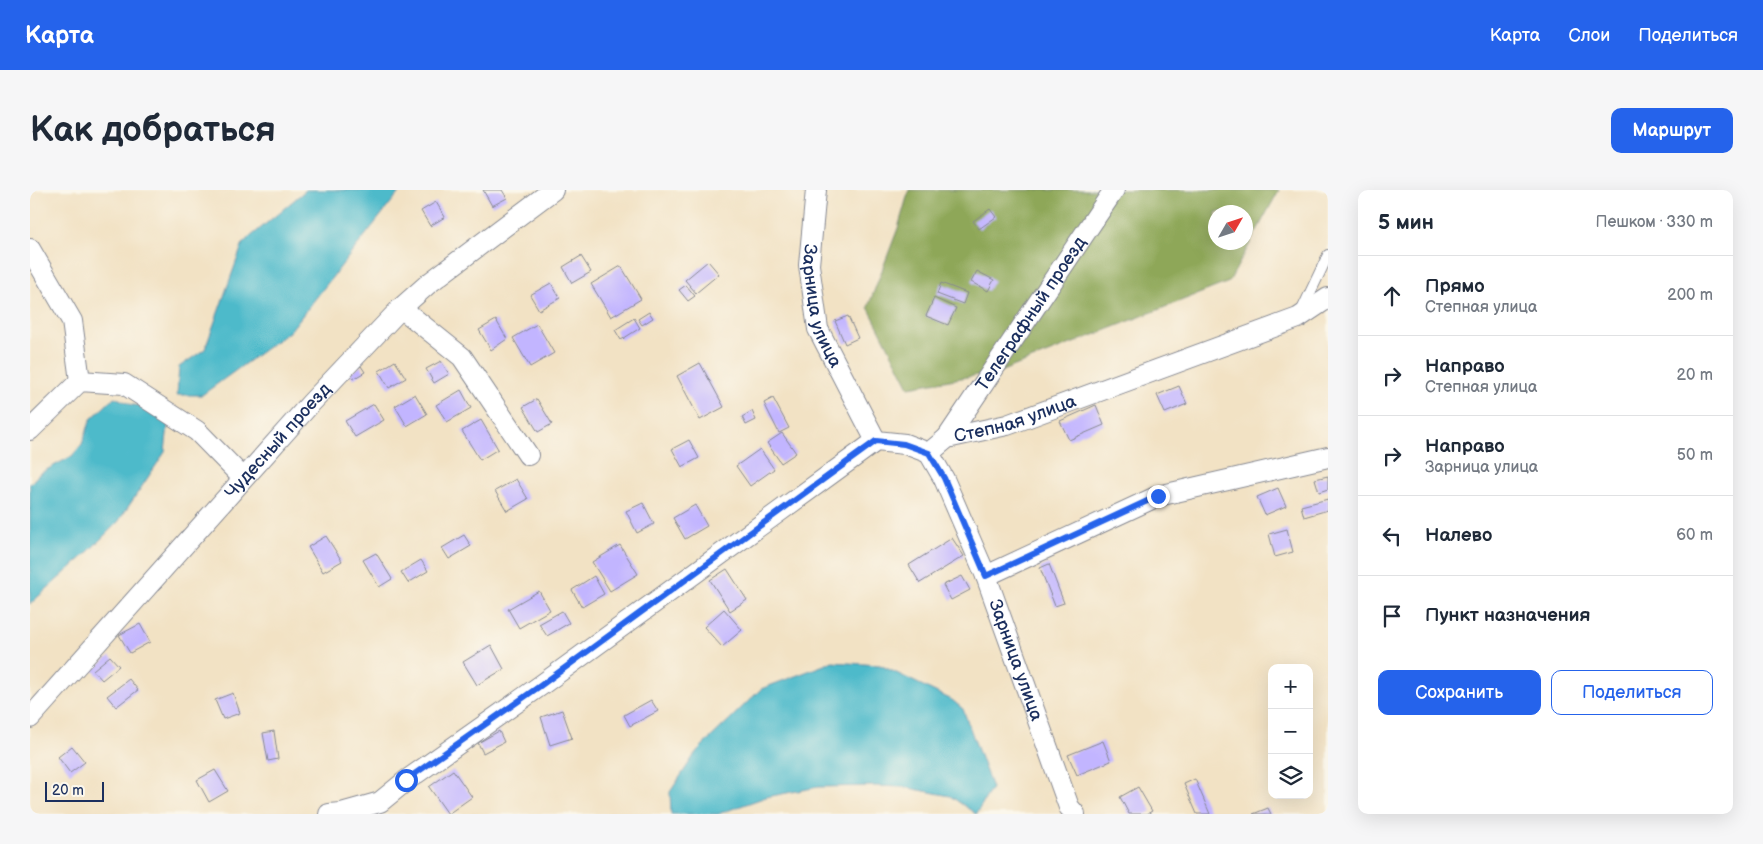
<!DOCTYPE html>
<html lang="ru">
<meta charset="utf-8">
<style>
:root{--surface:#fff;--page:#f6f6f7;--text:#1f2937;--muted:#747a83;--line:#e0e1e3;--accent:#2563eb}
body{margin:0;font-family:"Balsamiq Sans",sans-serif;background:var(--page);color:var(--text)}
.controls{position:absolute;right:15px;bottom:15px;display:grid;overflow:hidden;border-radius:10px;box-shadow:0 5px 20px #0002}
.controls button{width:45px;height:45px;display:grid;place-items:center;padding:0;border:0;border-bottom:1px solid var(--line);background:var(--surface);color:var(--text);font:25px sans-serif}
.compass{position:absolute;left:1178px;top:15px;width:45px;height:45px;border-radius:50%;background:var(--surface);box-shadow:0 5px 20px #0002;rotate:51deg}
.scale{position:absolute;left:15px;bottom:12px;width:59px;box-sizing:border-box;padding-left:5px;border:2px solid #1b2f5e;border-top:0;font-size:14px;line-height:18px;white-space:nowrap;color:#1b2f5e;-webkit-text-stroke:4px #fbf7ec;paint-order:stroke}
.stop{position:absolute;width:15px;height:15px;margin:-11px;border:4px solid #2563eb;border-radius:50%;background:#fff}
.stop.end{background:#2563eb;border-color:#fff;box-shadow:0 1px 5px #0008}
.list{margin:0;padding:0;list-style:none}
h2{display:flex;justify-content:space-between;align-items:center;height:65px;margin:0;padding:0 20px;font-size:21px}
h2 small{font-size:16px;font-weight:400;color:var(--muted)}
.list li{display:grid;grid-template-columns:32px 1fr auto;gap:15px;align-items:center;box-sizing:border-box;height:80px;padding:0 20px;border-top:1px solid var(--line)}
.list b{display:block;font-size:19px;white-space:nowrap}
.list p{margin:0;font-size:16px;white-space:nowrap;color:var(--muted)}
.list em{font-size:16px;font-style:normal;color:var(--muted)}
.actions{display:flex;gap:10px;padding:15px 20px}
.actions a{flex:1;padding:11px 0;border:1px solid var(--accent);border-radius:10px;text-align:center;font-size:18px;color:var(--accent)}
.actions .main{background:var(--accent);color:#fff}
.icon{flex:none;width:28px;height:28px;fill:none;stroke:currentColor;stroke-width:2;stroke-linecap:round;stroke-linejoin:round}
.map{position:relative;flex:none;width:1298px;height:624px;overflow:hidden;border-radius:10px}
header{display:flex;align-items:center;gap:30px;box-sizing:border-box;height:70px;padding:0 25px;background:var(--accent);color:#fff}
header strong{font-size:24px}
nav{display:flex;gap:28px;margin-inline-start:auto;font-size:18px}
.intro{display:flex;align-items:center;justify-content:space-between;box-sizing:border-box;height:120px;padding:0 30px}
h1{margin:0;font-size:35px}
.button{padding:12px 22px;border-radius:10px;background:var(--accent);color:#fff;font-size:18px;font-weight:700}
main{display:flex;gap:30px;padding:0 30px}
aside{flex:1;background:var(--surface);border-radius:10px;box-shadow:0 5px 20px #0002}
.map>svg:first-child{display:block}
</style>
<header>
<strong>Карта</strong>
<nav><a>Карта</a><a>Слои</a><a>Поделиться</a></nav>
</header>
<div class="intro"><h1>Как добраться</h1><a class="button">Маршрут</a></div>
<main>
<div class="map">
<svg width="1298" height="624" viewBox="0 0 1298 624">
<rect width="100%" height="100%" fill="#fbf7ec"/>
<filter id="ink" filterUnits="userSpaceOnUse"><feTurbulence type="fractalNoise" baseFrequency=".02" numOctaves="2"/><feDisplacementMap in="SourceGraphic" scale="10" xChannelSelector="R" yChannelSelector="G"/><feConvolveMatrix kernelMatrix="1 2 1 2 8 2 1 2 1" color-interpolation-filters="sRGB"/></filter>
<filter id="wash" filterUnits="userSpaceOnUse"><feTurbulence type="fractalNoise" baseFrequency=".0096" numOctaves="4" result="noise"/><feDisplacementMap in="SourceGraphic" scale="20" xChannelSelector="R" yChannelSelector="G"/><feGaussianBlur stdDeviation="1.12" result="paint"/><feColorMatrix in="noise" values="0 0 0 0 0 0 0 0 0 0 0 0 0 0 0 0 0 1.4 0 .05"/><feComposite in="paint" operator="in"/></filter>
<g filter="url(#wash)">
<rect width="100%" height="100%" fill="#f2e2c4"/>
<path fill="#8ea759" stroke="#546b5c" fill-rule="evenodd" d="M 879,0 L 1249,0 L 1199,92 L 972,181 L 879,197 L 838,117 L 868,38 ZM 1186,22 L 1216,22 L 1216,52 L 1186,52 Z"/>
<path fill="#4ebaca" stroke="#347494" d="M 276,0 L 371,0 L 260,141 L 172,205 L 147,205 L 149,177 L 175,159 L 213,53 Z
M 85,207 L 102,215 L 128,217 L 139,226 L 135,262 L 88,332 L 55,365 L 0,414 L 0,294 L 9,284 L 42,266 L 52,254 L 61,229 Z
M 802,472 L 850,475 L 922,510 L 933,519 L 962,598 L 946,624 L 920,606 L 874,597 L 846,596 L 788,597 L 736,607 L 688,624 L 641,624 L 640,602 L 667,561 L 731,499 Z"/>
<g id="blocks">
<path fill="#c2b5ff" d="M 453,0 L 472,0 L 477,8 L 462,16 Z
M 406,12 L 415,27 L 400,36 L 391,21 Z
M 960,19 L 966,27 L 949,39 L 943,31 Z
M 551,66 L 561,82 L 542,93 L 533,77 Z
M 678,71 L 689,84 L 666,103 L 655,90 Z
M 591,76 L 611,109 L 581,127 L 561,94 Z
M 947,81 L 964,90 L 958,101 L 941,92 Z
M 521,93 L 530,108 L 509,120 L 500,105 Z
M 911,93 L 937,103 L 933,114 L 907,104 Z
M 656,95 L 665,106 L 658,111 L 649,100 Z
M 904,108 L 926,118 L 918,135 L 896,126 Z
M 619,122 L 623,128 L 612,135 L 608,129 Z
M 818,126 L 828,148 L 815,154 L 805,131 Z
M 604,128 L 610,138 L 591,150 L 585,140 Z
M 466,130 L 477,149 L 461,160 L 449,140 Z
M 507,134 L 524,163 L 500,177 L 483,148 Z
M 365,171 L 376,188 L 359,198 L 349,181 Z
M 411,171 L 419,184 L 404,193 L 396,179 Z
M 670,173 L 694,217 L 670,230 L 647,186 Z
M 331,176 L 335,182 L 323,189 L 320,183 Z
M 1149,196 L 1157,214 L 1135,223 L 1127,205 Z
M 431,200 L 441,218 L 417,232 L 406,215 Z
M 385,204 L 397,224 L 377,236 L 365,216 Z
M 743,208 L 759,238 L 749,243 L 734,213 Z
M 507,209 L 522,234 L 508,242 L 493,217 Z
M 344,214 L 354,230 L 325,247 L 315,231 Z
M 1066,215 L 1074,235 L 1039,250 L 1030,231 Z
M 722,221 L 726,230 L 716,235 L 712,227 Z
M 451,230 L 468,259 L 450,270 L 432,241 Z
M 752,243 L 766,263 L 751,273 L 737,253 Z
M 659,250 L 669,268 L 652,277 L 642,259 Z
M 730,259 L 744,279 L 720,296 L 706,276 Z
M 1298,286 L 1298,299 L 1289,302 L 1285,289 Z
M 486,289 L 498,309 L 477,321 L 465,301 Z
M 1248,298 L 1256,316 L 1235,325 L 1227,307 Z
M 1298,309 L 1298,320 L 1274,327 L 1271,316 Z
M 613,313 L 624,334 L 607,343 L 596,321 Z
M 665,315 L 677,336 L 655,349 L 643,328 Z
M 1257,339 L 1263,362 L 1245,367 L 1239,344 Z
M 434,345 L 441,356 L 419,369 L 412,358 Z
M 296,346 L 312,371 L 293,382 L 278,357 Z
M 922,348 L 934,366 L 890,393 L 879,375 Z
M 590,355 L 608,384 L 580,401 L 562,372 Z
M 346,363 L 362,389 L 349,397 L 333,370 Z
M 391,370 L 398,381 L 378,393 L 371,382 Z
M 1019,374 L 1034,413 L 1025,416 L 1010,378 Z
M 697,379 L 717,410 L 700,421 L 680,390 Z
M 564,386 L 574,404 L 552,417 L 542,400 Z
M 932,386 L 940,400 L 921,410 L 913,395 Z
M 509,401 L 520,420 L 489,438 L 478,419 Z
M 694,419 L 712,440 L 692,457 L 674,437 Z
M 532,421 L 539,433 L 517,446 L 509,434 Z
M 110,434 L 120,452 L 100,463 L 89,445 Z
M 461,455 L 474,479 L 447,495 L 433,472 Z
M 80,466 L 89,476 L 72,490 L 63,480 Z
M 99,489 L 108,500 L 86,517 L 77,506 Z
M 203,503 L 210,523 L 193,529 L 185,510 Z
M 621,510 L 628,521 L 600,536 L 594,525 Z
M 532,520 L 542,548 L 520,555 L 511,527 Z
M 244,541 L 248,569 L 238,571 L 233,543 Z
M 469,541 L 474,552 L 453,563 L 448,553 Z
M 1073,551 L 1081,571 L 1047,585 L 1038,565 Z
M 42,556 L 55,572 L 40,583 L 28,567 Z
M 185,580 L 198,601 L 179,612 L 167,590 Z
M 423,580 L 442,607 L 418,624 L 399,597 Z
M 1165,589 L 1180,624 L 1167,624 L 1154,594 Z
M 1108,597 L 1122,621 L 1117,624 L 1099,624 L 1090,607 Z
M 1238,618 L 1241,624 L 1223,624 Z"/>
</g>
</g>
<g filter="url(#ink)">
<use href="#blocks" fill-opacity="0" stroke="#868891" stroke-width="1"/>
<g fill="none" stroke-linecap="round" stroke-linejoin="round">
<g stroke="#868891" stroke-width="12">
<path id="lane" d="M 1271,122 L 1298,65"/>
</g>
<g stroke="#868891" stroke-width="22">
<g id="street">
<path id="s1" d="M 786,0 L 779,75 L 788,139 L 846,251"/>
<path d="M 0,59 L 42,131 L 50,191"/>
<path d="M 371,118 L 432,167 L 498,265"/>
<path d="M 0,240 L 50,191 L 94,194 L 167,241 L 213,288"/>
<path id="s2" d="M 917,248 L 1084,0"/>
<path id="s3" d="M 899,263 L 914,289 L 956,386 L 1039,617 L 1045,624"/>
<path d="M 956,386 L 1128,306 L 1298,267"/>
<path id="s4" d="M 0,528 L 281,213 L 371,118 L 398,94 L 523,0"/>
<path id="s5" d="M 299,624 L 311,623 L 350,612 L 377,590 L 510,496 L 846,251 L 875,254 L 899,263 L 917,248 L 977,235 L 1268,128 L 1298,108"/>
</g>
</g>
<use href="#lane" stroke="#fff" stroke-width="10"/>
<use href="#street" stroke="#fff" stroke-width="20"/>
</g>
</g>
<g fill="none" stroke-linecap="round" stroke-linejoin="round" filter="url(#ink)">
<path stroke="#2563eb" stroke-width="6" d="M 376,590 L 510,496 L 846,251 L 874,254 L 899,263 L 914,288 L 956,386 L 1128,306"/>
</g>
<g text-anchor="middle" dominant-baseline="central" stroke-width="4" stroke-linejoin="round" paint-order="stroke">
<g font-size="18" fill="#1b2f5e" stroke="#fbf7ec">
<text stroke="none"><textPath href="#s1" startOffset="118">Зарница улица</textPath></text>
<text stroke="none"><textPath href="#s2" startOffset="150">Телеграфный проезд</textPath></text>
<text stroke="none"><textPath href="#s5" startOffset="815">Степная улица</textPath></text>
<text stroke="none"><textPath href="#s4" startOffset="372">Чудесный проезд</textPath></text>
<text stroke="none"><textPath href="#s3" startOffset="225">Зарница улица</textPath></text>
</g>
</g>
</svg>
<div class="controls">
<button>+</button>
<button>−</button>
<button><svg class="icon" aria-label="layers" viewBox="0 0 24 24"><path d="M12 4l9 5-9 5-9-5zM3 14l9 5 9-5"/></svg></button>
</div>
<svg class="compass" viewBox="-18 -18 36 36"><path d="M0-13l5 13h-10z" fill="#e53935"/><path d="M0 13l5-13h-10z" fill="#747a83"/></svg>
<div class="scale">20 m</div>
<div class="stop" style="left:376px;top:590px"></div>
<div class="stop end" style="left:1128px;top:306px"></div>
</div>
<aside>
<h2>5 мин<small>Пешком · 330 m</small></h2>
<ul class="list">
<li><svg class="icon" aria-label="ahead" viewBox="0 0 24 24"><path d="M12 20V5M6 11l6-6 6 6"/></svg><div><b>Прямо</b><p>Степная улица</p></div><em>200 m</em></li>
<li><svg class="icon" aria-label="right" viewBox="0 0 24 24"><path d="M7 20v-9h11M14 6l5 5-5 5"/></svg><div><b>Направо</b><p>Степная улица</p></div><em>20 m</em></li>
<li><svg class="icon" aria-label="right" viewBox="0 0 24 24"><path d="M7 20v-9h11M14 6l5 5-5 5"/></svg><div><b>Направо</b><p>Зарница улица</p></div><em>50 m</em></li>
<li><svg class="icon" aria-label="left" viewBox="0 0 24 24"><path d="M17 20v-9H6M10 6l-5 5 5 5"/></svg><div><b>Налево</b></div><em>60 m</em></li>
<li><svg class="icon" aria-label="arrive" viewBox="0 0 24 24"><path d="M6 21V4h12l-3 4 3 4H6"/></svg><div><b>Пункт назначения</b></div></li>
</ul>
<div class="actions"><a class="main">Сохранить</a><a>Поделиться</a></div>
</aside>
</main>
